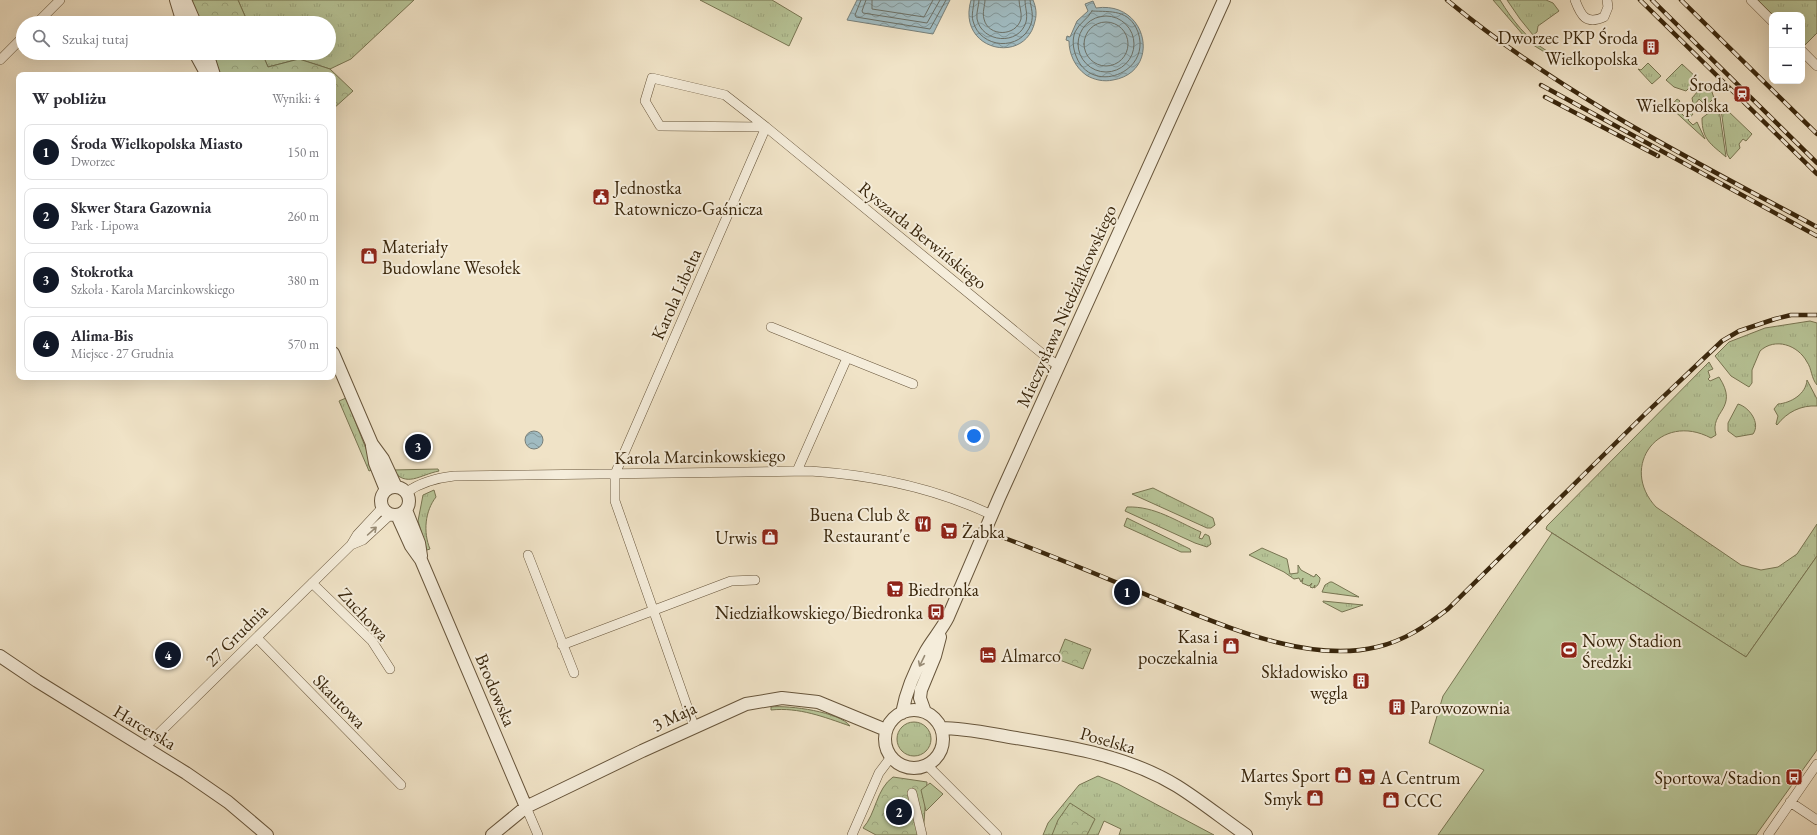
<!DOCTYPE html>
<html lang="pl">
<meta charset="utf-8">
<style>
:root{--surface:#fff;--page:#f2f2f3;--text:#2b2b33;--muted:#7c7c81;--line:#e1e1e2;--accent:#111827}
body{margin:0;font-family:"EB Garamond",serif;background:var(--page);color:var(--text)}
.controls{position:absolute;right:12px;top:12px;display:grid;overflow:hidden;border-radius:8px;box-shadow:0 4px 16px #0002}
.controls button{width:36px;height:36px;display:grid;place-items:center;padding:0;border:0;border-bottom:1px solid var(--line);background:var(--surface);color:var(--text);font:20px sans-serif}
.you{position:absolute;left:974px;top:436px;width:14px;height:14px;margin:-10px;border:3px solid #fff;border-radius:50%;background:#1a73e8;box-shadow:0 0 0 6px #1a73e833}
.badge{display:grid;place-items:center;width:26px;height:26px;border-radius:50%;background:var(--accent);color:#fff;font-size:13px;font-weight:700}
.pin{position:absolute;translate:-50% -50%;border:2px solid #fff;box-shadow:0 1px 4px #0006}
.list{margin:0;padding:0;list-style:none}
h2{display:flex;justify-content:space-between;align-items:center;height:52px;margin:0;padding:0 16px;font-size:17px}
h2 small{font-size:13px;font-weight:400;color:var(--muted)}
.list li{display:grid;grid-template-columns:26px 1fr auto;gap:12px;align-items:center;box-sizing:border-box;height:56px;margin:0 8px 8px;padding:0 8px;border:1px solid var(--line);border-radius:8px}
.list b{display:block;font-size:15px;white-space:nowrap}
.list p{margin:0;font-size:13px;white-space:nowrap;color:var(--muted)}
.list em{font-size:13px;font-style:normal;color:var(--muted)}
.icon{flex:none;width:22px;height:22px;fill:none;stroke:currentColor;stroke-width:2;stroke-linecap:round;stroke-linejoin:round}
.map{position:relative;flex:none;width:1817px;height:835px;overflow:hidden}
.search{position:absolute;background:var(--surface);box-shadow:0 4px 16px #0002;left:16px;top:16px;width:320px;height:44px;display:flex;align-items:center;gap:10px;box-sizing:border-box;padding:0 14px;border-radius:22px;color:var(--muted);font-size:15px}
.panel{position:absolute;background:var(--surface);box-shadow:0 4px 16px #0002;left:16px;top:72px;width:320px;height:308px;border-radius:8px}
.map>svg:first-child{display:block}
</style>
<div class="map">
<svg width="1817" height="835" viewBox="0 0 1817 835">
<defs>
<pattern id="grass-tufts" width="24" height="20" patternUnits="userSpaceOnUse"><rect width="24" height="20" fill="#b7c497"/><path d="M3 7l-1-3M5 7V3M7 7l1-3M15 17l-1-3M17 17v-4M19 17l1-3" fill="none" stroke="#9ea881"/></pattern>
<pattern id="forest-crowns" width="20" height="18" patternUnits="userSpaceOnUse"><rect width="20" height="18" fill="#b7c497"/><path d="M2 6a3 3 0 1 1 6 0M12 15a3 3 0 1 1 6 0" fill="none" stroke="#9ea881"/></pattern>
<pattern id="water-waves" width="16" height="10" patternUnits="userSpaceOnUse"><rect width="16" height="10" fill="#a0bbc1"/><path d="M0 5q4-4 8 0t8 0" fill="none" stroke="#83989b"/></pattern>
</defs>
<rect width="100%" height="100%" fill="#f0e3c7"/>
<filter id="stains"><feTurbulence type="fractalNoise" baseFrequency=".005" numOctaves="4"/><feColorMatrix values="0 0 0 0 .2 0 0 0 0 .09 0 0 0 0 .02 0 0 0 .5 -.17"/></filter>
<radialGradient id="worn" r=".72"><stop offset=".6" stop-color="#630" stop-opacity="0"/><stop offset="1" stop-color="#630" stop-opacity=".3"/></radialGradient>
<path fill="url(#grass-tufts)" stroke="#787552" d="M 238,0 L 414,0 L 351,59 L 330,69 L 299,59 L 268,67 L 262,53 L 329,53 L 329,23 L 248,23 Z
M 700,0 L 772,0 L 802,18 L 789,46 Z
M 1493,0 L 1500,0 C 1513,21 1526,38 1547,51 L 1546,53 L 1530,43 Z
M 1507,0 L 1546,0 L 1553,3 L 1559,11 L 1538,26 L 1537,32 L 1533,35 L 1520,19 Z
M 1758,0 L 1817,0 L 1817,33 L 1804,46 L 1802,44 L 1802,15 L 1773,15 Z
M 1648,63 L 1661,76 L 1652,84 L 1638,69 L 1641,70 Z
M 1682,64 L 1698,79 L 1686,91 L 1674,87 L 1666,80 Z
M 1705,83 L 1711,89 L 1714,98 L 1706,106 L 1699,99 L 1696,103 L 1699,107 L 1698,109 L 1693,103 L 1692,98 Z
M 1677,99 L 1680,101 L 1675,107 L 1685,117 L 1690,112 L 1693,114 L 1688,120 L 1693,125 L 1697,122 L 1705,139 L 1670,107 Z
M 1714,109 L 1719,109 L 1726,157 C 1711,144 1702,140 1702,118 Z
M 1721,109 L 1727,110 L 1752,134 L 1746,141 L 1743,139 L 1739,144 L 1740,148 L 1730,159 L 1727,154 Z
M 1810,321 L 1817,323 L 1817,385 C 1811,378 1812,369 1807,362 C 1798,345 1775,337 1760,351 L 1752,370 L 1752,383 L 1749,387 L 1731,376 L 1715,356 L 1729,342 L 1765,328 Z
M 1709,362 L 1713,369 L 1708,371 L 1710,377 L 1708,379 L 1710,381 L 1719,377 C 1740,409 1709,411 1716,435 L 1711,438 C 1660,411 1618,466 1656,507 L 1741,565 L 1761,570 L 1778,567 L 1797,554 L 1817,524 L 1817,556 L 1746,657 L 1546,529 L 1547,526 Z
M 1807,380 L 1817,399 L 1817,406 C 1801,405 1787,412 1777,425 L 1776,424 L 1778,416 L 1774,409 L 1778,404 C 1791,403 1806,394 1807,380 Z
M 346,398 L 374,469 L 369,471 L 339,401 Z
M 1738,404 C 1749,407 1761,423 1753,434 L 1736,437 L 1728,431 L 1728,423 Z
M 438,469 L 439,471 C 419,475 407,488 392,470 Z
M 1153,488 L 1213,518 L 1215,525 L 1211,528 L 1207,528 L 1132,494 Z
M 434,490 L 436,497 C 425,511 423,532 430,549 L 427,550 L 418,521 L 423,495 Z
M 1127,507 C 1155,506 1176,521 1201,532 L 1199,538 L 1202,539 L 1205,534 L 1209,536 L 1211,544 L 1207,547 L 1195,543 L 1125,511 Z
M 1127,518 L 1190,549 L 1191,552 L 1181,552 L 1124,526 Z
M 1262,548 L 1287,559 L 1290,574 L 1298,573 L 1298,565 L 1301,570 L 1314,577 L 1316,574 L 1320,578 C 1320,582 1318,586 1314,588 L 1315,585 L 1313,588 L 1310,587 L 1312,583 L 1309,586 L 1302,583 L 1303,578 L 1301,582 L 1299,578 L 1294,579 L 1284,572 L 1249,555 Z
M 1330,582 L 1332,582 L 1359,597 L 1322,592 L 1325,585 Z
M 1323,601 L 1363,605 L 1342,612 L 1323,602 Z
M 771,707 C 789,705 840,712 850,726 C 824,717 799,707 771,710 Z
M897 739a17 17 0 1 1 34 0a17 17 0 1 1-34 0Z
M 1098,776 L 1118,784 L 1214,835 L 1119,835 L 1121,829 L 1104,821 L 1098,835 L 1043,835 L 1048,823 L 1079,785 Z"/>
<path fill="url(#forest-crowns)" stroke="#787552" d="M 189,0 L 238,0 L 248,23 L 199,23 Z
M 212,53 L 262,53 L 268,67 L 299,59 L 330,69 L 353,91 L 333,109 L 333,75 L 221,75 Z
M 1065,639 L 1091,649 L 1083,669 L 1057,659 Z
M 893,777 L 927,782 L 923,835 L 876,835 L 863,828 C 876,814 876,789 893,777 Z
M 1070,803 L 1095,819 L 1087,835 L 1052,835 L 1058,820 Z"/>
<path fill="#b7c497" stroke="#787552" d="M 1552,533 L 1746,657 L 1817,556 L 1817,750 L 1756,835 L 1438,835 L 1484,770 L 1429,743 L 1443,696 Z
M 930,783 L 943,794 L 926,811 L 921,790 Z"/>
<path fill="url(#water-waves)" stroke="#777f79" d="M 857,0 L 950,0 L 933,34 L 847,20 Z
M 971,0 L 1033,0 C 1036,7 1037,14 1035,21 C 1026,66 956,51 971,0 Z
M 1093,1 L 1096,8 C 1148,0 1162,72 1113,80 C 1104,82 1094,80 1086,75 C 1075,67 1069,54 1069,41 L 1066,40 L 1067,36 L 1070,37 L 1077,21 L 1088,11 L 1085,4 Z
M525 440a9 9 0 1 1 18 0a9 9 0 1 1-18 0Z"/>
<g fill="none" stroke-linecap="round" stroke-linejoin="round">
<path stroke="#6c7066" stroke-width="1" d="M 861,0 L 855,15 L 856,17 L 930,29 L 946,0
M 866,0 L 862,11 L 863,13 L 927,23 L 940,0
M 872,0 L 872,9 L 924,17 L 933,0
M 974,0 C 974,7 971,14 973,21 C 980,49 1021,52 1031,24 C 1034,15 1031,8 1030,0
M 979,0 C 979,6 976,12 977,19 C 982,43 1019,46 1026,22 C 1028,14 1025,8 1025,0
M 985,0 C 985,6 982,12 984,19 C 988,37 1016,37 1021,19 C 1022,12 1019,6 1019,0
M 1092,11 C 1111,12 1129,9 1138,32 C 1152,73 1091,96 1076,56 C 1073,48 1072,40 1075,32 C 1079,23 1088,19 1092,11 Z
M1078 44a28 28 0 1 1 56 0a28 28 0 1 1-56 0Z
M1084 44a22 22 0 1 1 44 0a22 22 0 1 1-44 0Z"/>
<g stroke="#67553b" stroke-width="10">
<path id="minor" d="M 1575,0 C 1581,16 1586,25 1604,17 L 1608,7 L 1607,0
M 1751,0 L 1772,21
M 37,23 L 60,0
M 1802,51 L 1817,66
M 0,60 L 23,37
M 766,127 L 660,126 L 645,101 L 652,78 L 725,95 L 766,127 L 1050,360 L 1059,366
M 771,327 L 913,384
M 797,471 L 847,358
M 407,492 C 421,482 436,478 454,476 L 810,471 C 873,475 935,488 992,515
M 351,545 L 363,540 L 391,514
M 528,555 L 574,673
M 312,583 L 372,641 L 390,669
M 257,638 L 401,785
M 562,645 L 731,581 L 755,580
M 694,726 L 615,501 L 615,474 L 766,127
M 144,748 L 351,545 L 357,535 L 383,507
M 927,765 L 997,835
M 912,793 L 922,835
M 1790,802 L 1817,820
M 526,807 L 538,835
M 852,835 L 879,773 L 891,757
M 1768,835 L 1817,764"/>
</g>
<g stroke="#67553b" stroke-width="14">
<path id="tertiary" d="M 176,0 L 183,23
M 185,0 L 195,23
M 195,53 L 207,75
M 207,53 L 214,75
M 333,353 L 372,444 L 383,459 L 396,487
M 372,446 L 375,463 L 386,490
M381 501a14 14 0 1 1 28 0a14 14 0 1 1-28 0Z
M 406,510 L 419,543 L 421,556
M 397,515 L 411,546 L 421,560 L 526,807
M 0,656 L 37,681 L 186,773 L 228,802 L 267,835
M885 739a29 29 0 1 1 58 0a29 29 0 1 1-58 0Z
M 925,712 L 920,698 L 921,690 L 935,656 L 940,637
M 902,713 C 906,692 915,670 926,651 C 933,639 942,629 948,617 L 999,498 L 1224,0
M 941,728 C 966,728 991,734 1016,738 C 1071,747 1128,756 1177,786 C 1201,801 1223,819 1246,835
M 492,835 L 526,807 L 642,751 L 746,704 L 782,698 L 818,702 L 886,730"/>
</g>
<use href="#minor" stroke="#f5eddb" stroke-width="9"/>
<use href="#tertiary" stroke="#f5eddb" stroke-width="12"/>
<g stroke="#39260c" stroke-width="4.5">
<path id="rail" d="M 1447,0 C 1559,93 1690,159 1817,227
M 1640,0 L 1817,174
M 1652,0 L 1817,163
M 1681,0 L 1817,134
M 1541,85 L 1817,236
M 1545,97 L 1658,156
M 999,536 C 1053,556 1106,578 1159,600 C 1223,625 1307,664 1377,647 C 1404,641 1426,626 1448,609 L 1645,414 L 1722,341 L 1739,331 L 1775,319 L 1791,315 L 1817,315"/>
</g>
<use href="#rail" stroke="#f5eddb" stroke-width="3" stroke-dasharray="9" stroke-linecap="butt"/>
</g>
<defs><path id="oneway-shaft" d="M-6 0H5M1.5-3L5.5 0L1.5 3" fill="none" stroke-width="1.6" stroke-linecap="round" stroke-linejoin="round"/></defs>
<g stroke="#978a74">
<use href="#oneway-shaft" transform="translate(372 531) rotate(-42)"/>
<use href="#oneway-shaft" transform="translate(922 661) rotate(116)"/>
</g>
<defs>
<g id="building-square" transform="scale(0.9)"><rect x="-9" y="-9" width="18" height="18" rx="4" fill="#8f2418" stroke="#f5eddb"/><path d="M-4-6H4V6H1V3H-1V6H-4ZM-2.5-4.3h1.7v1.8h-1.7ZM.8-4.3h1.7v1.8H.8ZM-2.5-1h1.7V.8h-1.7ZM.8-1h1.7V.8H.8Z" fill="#fff"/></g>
<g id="station-square" transform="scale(0.9)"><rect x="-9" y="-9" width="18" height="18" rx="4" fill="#8f2418" stroke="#f5eddb"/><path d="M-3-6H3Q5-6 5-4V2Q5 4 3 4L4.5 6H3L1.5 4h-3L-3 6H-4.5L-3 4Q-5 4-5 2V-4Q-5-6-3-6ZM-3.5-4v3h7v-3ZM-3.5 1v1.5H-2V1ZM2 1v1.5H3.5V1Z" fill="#fff"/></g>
<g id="civic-square" transform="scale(0.9)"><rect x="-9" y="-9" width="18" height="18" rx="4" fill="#8f2418" stroke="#f5eddb"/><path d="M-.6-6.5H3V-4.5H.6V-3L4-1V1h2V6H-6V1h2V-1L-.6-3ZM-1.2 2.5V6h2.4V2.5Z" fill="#fff"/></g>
<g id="shop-square" transform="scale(0.9)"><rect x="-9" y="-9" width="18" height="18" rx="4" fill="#8f2418" stroke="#f5eddb"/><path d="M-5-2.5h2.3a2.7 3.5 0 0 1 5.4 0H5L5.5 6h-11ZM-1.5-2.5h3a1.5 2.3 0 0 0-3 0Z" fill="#fff"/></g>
<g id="restaurant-square" transform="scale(0.9)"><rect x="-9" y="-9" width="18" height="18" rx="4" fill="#8f2418" stroke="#f5eddb"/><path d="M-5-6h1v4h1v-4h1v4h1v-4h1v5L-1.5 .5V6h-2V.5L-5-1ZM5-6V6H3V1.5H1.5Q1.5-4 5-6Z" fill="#fff"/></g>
<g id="supermarket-square" transform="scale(0.9)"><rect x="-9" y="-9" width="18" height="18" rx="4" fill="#8f2418" stroke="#f5eddb"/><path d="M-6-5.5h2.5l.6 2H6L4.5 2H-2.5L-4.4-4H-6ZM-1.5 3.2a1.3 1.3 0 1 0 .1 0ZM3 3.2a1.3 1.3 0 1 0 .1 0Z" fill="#fff"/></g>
<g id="bus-square" transform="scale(0.9)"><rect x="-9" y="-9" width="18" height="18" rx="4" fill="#8f2418" stroke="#f5eddb"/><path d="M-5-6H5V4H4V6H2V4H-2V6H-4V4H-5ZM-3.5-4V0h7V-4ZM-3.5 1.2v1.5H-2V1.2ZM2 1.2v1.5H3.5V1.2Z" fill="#fff"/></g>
<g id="stadium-square" transform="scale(0.9)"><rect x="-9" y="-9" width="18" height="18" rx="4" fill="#8f2418" stroke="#f5eddb"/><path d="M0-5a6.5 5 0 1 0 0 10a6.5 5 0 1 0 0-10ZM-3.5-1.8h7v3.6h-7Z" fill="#fff"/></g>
<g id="hotel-square" transform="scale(0.9)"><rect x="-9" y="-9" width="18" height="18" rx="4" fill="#8f2418" stroke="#f5eddb"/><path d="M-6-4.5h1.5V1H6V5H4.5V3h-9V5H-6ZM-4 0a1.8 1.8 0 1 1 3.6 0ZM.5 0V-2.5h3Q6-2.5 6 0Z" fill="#fff"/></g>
</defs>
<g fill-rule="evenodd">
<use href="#building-square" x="1651" y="47"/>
<use href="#station-square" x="1742" y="94"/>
<use href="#civic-square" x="601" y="197"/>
<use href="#shop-square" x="369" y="256"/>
<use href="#restaurant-square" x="923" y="524"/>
<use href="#supermarket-square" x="949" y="531"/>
<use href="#shop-square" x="770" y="537"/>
<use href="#supermarket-square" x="895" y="589"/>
<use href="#bus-square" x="936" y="612"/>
<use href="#shop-square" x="1231" y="646"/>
<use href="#stadium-square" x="1569" y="650"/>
<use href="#hotel-square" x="988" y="655"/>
<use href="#building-square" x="1361" y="681"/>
<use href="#building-square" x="1397" y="707"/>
<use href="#shop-square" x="1343" y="775"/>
<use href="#supermarket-square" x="1367" y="777"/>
<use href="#bus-square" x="1794" y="777"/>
<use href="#shop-square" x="1315" y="798"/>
<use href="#shop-square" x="1391" y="800"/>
</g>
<g text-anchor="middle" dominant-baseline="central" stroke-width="4" stroke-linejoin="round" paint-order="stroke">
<g font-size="18" fill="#39260c" stroke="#f5eddb" text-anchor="end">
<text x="1638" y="37">Dworzec PKP Środa<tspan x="1638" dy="21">Wielkopolska</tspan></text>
<text x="1729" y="84">Środa<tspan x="1729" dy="21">Wielkopolska</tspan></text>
<text x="614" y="187" text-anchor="start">Jednostka<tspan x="614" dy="21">Ratowniczo-Gaśnicza</tspan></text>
<text x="382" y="246" text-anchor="start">Materiały<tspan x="382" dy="21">Budowlane Wesołek</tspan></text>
<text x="910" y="514">Buena Club &amp;<tspan x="910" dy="21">Restaurant'e</tspan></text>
<text x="962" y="531" text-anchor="start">Żabka</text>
<text x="757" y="537">Urwis</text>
<text x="908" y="589" text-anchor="start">Biedronka</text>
<text x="923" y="612">Niedziałkowskiego/Biedronka</text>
<text x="1218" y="636">Kasa i<tspan x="1218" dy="21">poczekalnia</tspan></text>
<text x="1582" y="640" text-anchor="start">Nowy Stadion<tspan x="1582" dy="21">Średzki</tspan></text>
<text x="1001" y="655" text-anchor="start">Almarco</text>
<text x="1348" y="671">Składowisko<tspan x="1348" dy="21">węgla</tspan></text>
<text x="1410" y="707" text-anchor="start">Parowozownia</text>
<text x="1330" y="775">Martes Sport</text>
<text x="1380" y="777" text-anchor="start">A Centrum</text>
<text x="1781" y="777">Sportowa/Stadion</text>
<text x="1302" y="798">Smyk</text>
<text x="1404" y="800" text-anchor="start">CCC</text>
</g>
<g font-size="18" fill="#39260c" stroke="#f5eddb">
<text transform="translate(923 235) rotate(39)">Ryszarda Berwińskiego</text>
<text transform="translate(676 294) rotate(-66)">Karola Libelta</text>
<text transform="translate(1066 306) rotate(-66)">Mieczysława Niedziałkowskiego</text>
<text transform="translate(700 456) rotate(-1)">Karola Marcinkowskiego</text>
<text transform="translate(364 614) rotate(47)">Zuchowa</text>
<text transform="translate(236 635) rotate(-45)">27 Grudnia</text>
<text transform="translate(496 690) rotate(67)">Brodowska</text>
<text transform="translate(340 701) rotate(46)">Skautowa</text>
<text transform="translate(674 716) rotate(-25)">3 Maja</text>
<text transform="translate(145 727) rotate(31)">Harcerska</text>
<text transform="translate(1108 740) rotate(16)">Poselska</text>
</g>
</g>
<rect width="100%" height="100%" filter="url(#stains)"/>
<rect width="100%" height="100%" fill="url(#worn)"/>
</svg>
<div class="controls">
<button>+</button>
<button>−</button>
</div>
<div class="you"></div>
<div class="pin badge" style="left:1127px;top:592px">1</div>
<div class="pin badge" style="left:899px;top:812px">2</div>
<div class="pin badge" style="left:418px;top:447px">3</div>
<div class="pin badge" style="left:168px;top:655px">4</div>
<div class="search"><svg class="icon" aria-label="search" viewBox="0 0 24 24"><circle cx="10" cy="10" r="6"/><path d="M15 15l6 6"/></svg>Szukaj tutaj</div>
<section class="panel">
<h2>W pobliżu<small>Wyniki: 4</small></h2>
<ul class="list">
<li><span class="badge">1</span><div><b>Środa Wielkopolska Miasto</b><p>Dworzec</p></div><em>150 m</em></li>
<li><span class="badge">2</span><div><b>Skwer Stara Gazownia</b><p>Park · Lipowa</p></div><em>260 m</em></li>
<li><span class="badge">3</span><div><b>Stokrotka</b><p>Szkoła · Karola Marcinkowskiego</p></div><em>380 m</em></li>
<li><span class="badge">4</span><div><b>Alima-Bis</b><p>Miejsce · 27 Grudnia</p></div><em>570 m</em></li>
</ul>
</section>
</div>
